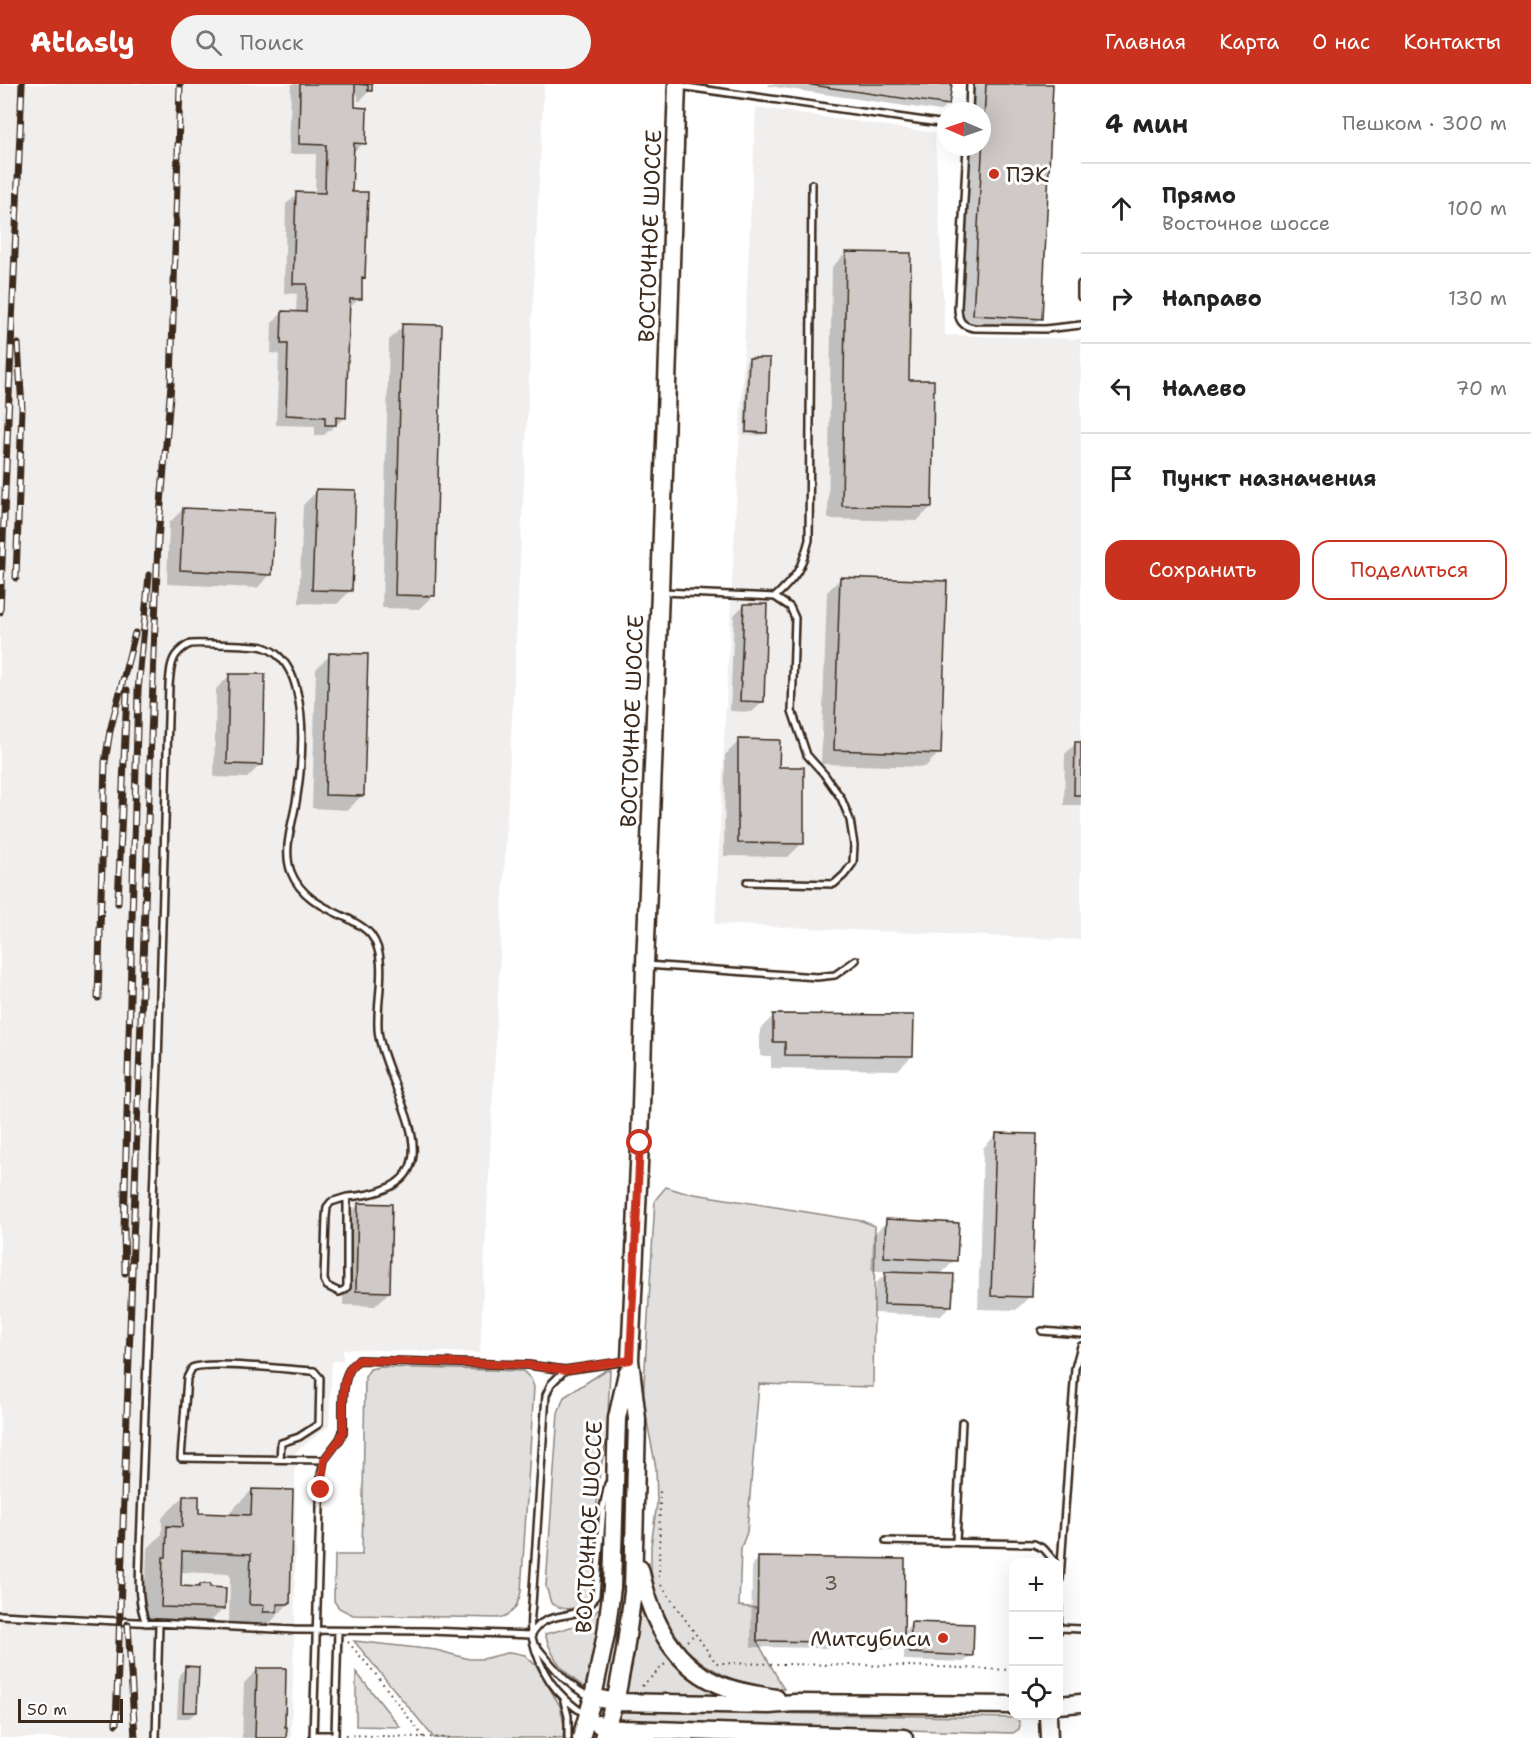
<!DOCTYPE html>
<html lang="ru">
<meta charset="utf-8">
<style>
:root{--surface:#fff;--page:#f2f2f2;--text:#222;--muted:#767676;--line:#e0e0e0;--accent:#c8321e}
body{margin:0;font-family:"Shantell Sans",sans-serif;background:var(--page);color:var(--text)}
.controls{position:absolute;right:18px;bottom:18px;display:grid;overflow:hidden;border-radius:12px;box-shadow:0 6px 24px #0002}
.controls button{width:54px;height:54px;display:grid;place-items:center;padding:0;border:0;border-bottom:2px solid var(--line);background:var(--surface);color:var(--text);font:30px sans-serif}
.compass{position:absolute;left:937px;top:18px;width:54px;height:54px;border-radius:50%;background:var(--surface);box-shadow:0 6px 24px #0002;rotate:272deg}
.scale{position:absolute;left:18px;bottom:15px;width:105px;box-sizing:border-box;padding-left:6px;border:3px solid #3b2a1e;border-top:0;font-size:16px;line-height:21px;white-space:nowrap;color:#3b2a1e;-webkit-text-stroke:4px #fff;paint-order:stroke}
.stop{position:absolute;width:18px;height:18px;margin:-14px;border:4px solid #c8321e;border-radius:50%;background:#fff}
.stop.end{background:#c8321e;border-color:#fff;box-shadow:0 2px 6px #0008}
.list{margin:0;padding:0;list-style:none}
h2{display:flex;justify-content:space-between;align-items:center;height:78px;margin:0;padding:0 24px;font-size:26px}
h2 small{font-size:20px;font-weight:400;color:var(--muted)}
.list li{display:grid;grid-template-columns:39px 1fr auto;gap:18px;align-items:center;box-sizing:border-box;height:90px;padding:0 24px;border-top:2px solid var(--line)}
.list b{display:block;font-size:22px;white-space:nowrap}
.list p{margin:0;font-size:20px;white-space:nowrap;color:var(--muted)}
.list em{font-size:20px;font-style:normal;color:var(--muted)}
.actions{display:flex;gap:12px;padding:18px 24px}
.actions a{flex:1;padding:14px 0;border:2px solid var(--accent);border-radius:18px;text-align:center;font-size:21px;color:var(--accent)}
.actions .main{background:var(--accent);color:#fff}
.icon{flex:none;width:33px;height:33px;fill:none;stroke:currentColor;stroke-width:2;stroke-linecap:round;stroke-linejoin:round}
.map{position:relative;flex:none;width:1081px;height:1654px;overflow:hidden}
header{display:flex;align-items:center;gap:36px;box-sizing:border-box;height:84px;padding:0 30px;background:var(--accent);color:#fff}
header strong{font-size:28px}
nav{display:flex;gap:33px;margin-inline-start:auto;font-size:21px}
.search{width:420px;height:54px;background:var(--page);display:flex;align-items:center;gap:15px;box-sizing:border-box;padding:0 21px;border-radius:33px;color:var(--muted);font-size:22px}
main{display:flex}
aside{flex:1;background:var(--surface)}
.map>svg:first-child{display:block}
</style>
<header>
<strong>Atlasly</strong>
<div class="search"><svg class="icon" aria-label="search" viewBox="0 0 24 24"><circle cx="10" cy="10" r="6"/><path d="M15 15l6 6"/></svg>Поиск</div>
<nav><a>Главная</a><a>Карта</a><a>О нас</a><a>Контакты</a></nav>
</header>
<main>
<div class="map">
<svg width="1081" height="1654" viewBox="0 0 1081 1654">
<rect width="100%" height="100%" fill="#fff"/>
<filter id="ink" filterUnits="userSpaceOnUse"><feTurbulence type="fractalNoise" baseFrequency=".0167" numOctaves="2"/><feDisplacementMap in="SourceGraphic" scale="12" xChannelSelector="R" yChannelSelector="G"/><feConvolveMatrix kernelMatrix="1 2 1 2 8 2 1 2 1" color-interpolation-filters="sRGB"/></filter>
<g filter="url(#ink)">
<path fill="#f1efee" d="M 0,0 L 544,0 L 480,1269 L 343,1265 L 343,1277 L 332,1277 L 329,1342 L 295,1369 L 295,1528 L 291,1654 L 0,1654 Z
M 756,23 L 935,49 L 945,251 L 1081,255 L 1081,856 L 715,840 Z"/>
<path fill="#e2e0de" stroke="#8e857e" stroke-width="1.5" d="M 666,1103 L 682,1108 L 862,1137 L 875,1142 L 873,1303 L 759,1300 L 747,1448 L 741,1464 L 739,1522 L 757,1524 L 757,1557 L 784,1605 L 757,1602 L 729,1594 L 704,1580 L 687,1566 L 671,1544 L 657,1514 L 651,1487 L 651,1462 L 657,1419 L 656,1384 L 643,1317 L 655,1116 Z
M 380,1283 L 523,1287 L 531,1295 L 534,1303 L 521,1508 C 517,1523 514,1530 499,1534 L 353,1531 L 339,1524 L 334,1517 L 335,1471 L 362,1471 L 365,1293 L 370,1285 Z
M 606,1286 L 610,1286 L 607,1352 L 598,1399 L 593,1503 C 588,1523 569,1531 551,1519 L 546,1502 L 558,1329 L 564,1313 Z
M 602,1520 L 596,1560 L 587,1605 C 565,1590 552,1576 545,1550 C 567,1544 590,1541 602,1520 Z
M 640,1523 C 655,1565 683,1593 722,1612 L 625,1609 Z
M 354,1557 L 436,1566 L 469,1575 L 483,1575 L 511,1568 L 525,1571 L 537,1583 L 560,1622 L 564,1641 L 563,1654 L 434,1654 Z
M 356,1588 L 400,1643 L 356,1642 Z
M 627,1626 L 1013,1634 L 1018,1635 L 1020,1641 L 1019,1645 L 1013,1649 L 626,1638 L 621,1636 L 619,1632 L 622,1627 Z"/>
<path fill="#0003" d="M 291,0 L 370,0 L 370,6 L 360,17 L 358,17 L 358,11 L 354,10 L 353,25 L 364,59 L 352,69 L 351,109 L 363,193 L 361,196 L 360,214 L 348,225 L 345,333 L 324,351 L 315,351 L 315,342 L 276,341 L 279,270 L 271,269 L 272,239 L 283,228 L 296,229 L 297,210 L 284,209 L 286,120 L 297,110 L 315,110 L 316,70 L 289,70 Z
M 769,0 L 950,0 L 947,21 L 940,27 L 768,2 Z
M 974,0 L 1052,0 L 1040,234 L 1026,248 L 960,244 L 970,63 L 982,63 L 982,27 L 972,27 Z
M 846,169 L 907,297 L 931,423 L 917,437 L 828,435 L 832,183 Z
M 403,242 L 433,511 L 419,525 L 382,524 L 389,256 Z
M 749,275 L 766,348 L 763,351 L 744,350 L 746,278 Z
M 317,407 L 351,506 L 337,520 L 299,519 L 303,421 Z
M 183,425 L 271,490 L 257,504 L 167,500 L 169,439 Z
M 841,494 L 939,669 L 925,683 L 821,680 L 827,508 Z
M 744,521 L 763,618 L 752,628 L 730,627 L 734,531 Z
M 330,571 L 362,711 L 348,726 L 312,724 L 316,585 Z
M 230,591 L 261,680 L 247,694 L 214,693 L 216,605 Z
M 739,657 L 778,684 L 802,759 L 788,773 L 724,772 L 725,671 Z
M 1075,660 L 1081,660 L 1081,721 L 1064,721 L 1065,670 Z
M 774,931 L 912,972 L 898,986 L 771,984 L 771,972 L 760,972 L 760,945 Z
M 997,1050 L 1030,1212 L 1016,1226 L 978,1225 L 983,1064 Z
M 359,1120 L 389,1208 L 375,1222 L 343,1221 L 345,1134 Z
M 887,1137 L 955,1176 L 940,1191 L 951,1221 L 941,1232 L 874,1229 L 876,1199 L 888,1187 L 871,1187 L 873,1151 Z
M 252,1406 L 288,1520 L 268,1541 L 262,1540 L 254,1548 L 243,1548 L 243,1541 L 229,1540 L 230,1490 L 180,1488 L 180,1503 L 197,1504 L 200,1501 L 223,1525 L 202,1546 L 141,1544 L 143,1496 L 146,1492 L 147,1465 L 162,1450 L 162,1434 L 183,1413 L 197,1431 L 231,1432 L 231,1427 Z
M 759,1474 L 903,1548 L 912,1539 L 971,1571 L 964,1578 L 904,1576 L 904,1556 L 896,1565 L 751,1563 L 752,1481 Z
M 185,1584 L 196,1628 L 189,1634 L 177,1634 L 179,1591 Z
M 258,1585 L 285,1654 L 242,1654 L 244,1599 Z"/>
<path fill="#cfcac7" stroke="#3b2a1e" stroke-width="1.5" d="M 300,0 L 372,0 L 372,7 L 368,7 L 368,1 L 355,0 L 355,23 L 367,24 L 366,60 L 354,59 L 352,108 L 368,108 L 365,194 L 362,193 L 362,215 L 350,215 L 346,334 L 336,333 L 336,341 L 325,341 L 325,333 L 286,331 L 288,260 L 281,260 L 282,227 L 306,228 L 307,200 L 293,200 L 296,108 L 325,109 L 326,61 L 299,60 Z
M 805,0 L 952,0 L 949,21 Z
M 986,0 L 1053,0 L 1042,235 L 973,231 Z
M 846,168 L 911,169 L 909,296 L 934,296 L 932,423 L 842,422 Z
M 402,240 L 442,241 L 435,512 L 395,511 Z
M 749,274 L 770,274 L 767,349 L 746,348 Z
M 316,405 L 356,406 L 352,507 L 312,506 Z
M 183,424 L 275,428 L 272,491 L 180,486 Z
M 840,493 L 947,497 L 941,670 L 834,666 Z
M 744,520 L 767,520 L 764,618 L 740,617 Z
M 329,569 L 368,570 L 364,712 L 325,711 Z
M 229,590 L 265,590 L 263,681 L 227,680 Z
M 738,655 L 780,656 L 779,683 L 804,683 L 804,760 L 738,759 Z
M 1075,658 L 1081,658 L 1081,711 L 1074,711 Z
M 773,930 L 914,931 L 913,972 L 785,971 L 785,958 L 773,958 Z
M 996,1049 L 1037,1050 L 1032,1213 L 991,1212 Z
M 358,1119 L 392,1120 L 390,1208 L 356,1207 Z
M 886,1135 L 959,1139 L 957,1177 L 884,1173 Z
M 885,1188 L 954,1190 L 952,1222 L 884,1220 Z
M 252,1405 L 293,1406 L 290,1520 L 277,1520 L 277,1528 L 263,1528 L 264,1521 L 251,1521 L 249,1519 L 251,1470 L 182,1467 L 181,1502 L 199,1503 L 200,1500 L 210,1500 L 210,1503 L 226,1504 L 225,1525 L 161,1523 L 163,1473 L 166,1473 L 167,1442 L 182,1443 L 183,1412 L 199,1412 L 199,1429 L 251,1431 Z
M 758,1473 L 905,1475 L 904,1559 L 757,1557 Z
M 911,1538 L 974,1540 L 973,1572 L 910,1569 Z
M 185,1582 L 199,1583 L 197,1628 L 183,1628 Z
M 257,1584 L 286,1584 L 285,1643 L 287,1643 L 286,1654 L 255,1654 Z"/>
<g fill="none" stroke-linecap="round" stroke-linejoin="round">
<g stroke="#3b2a1e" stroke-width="10">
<path id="service" d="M 679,2 L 946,40
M 969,27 L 970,0
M 967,63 L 958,223 C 958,236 961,242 974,244 L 1045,245 L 1081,241
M 1081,200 L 1081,213
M 662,508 L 775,513 L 790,523 L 795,534 L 792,627 L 807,671 L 824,690 L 841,714 L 850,736 L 854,761 L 853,779 L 844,791 L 834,800 L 747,798
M 775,513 C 797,492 801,486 809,456 L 812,100
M 646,881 L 817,893 L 835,891 L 856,876
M 1042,1247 L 1081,1250
M 565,1286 L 628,1277
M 280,1375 L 281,1359 L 299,1353 L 319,1340 L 320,1294 L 314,1287 C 292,1286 207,1276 192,1284 L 187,1294 L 181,1374 L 324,1376
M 886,1457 L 1034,1460 L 1044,1465 L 1055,1478
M 956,1458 L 962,1338
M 1060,1495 L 1075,1284 L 1081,1262
M 0,1531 L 294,1546 L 429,1547 L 531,1551
M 146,1539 C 136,1515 140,1488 140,1463 L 158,979 L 169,601 C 170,592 170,579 176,571 C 179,567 186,561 191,560 C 195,559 258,561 263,563 C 267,564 272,567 275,569 C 287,578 294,594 297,608 C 305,641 302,679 297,712 C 294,736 282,764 291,788 C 301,814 326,824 349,835 C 356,839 366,844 371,851 C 391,877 373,923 379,953 C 392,1016 465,1104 347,1113 L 347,1203 L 344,1206 L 339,1208 L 327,1202 L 324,1196 L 326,1133 L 327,1123 L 331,1118 L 347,1113
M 1059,1544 L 1081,1545
M 1058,1548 L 1059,1493
M 532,1550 C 547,1521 584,1542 596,1511 L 603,1424 L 608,1400
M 537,1563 C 553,1582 568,1604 592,1613
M 564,1617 L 568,1632 L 568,1654
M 314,1651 L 335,1651 L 338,1547
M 156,1654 L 159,1540
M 313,1654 L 321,1391 L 324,1376 L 340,1355 L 343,1348 C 344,1326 338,1288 359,1276 L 528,1281 L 565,1286 L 551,1300 L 546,1311 L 532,1520 C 531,1530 529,1543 532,1553 C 540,1588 555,1611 586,1631"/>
</g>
<g stroke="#3b2a1e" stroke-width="21">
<path id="primary" d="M 640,1485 C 651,1536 673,1584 726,1603 C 742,1609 760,1611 776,1614
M 593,1613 L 614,1618 L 769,1621 L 795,1619 L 1014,1621
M 1058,1621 L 1081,1619
M 1048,1632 L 1049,1654
M 598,1640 L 606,1644 L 623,1645 L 904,1654
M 581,1654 L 593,1613 L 606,1550 L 612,1503 L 617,1334 L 627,1289
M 603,1654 L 617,1609 L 625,1567 L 633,1508 L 637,1335 L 630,1276 L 640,1059 L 645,881 L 660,508 L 677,0"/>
</g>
<path stroke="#3b2a1e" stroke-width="2" stroke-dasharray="1.5 4.5" stroke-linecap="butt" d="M 659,1493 L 660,1407
M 661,1501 L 716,1579 L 911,1582 L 1014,1586
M 687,1557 L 695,1550
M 348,1558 L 374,1588 L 424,1654
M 642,1602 L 666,1579
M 346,1651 L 454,1654
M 548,1654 L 560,1652"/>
<use href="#service" stroke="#fff" stroke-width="5"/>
<use href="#primary" stroke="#fff" stroke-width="16"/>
<g stroke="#3b2a1e" stroke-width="7">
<path id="rail" d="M 16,494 L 22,325 L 18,260
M 0,528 L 22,0
M 118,819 L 127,606
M 98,914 L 105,678 L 110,647 L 135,549
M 125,1189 L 124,1146 L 138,606 L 149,491
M 128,1540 L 135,1654
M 116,1640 L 158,456 L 171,300 L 180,0"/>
</g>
<use href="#rail" stroke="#fff" stroke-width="4.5" stroke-dasharray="14" stroke-linecap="butt"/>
</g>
</g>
<g fill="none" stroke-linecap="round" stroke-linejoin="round" filter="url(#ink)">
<path stroke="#c8321e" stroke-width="8" d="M 321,1406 L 324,1376 L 340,1355 L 343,1348 C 344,1326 338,1288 359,1276 L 528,1281 L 565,1286 L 630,1276 L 640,1059"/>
</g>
<g fill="#c8321e" stroke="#fff" stroke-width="2">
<circle cx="994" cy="90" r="6"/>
<circle cx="943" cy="1554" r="6"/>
</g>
<g text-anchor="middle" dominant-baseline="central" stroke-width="6" stroke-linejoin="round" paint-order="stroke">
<g font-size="20" fill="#605248">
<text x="831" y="1499">3</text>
</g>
<g font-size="22" fill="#3b2a1e" stroke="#fff" text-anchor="start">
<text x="1006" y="90">ПЭК</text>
<text x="931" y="1554" text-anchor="end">Митсубиси</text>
</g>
<g font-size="22" fill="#3b2a1e" stroke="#fff">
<text transform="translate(650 152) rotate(-88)">ВОСТОЧНОЕ ШОССЕ</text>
<text transform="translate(632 637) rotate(-88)">ВОСТОЧНОЕ ШОССЕ</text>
<text transform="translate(589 1443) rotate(-87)">ВОСТОЧНОЕ ШОССЕ</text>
</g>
</g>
</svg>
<div class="controls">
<button>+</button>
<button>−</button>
<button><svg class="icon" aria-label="locate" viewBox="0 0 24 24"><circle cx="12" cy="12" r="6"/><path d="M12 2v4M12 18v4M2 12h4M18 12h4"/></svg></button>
</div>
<svg class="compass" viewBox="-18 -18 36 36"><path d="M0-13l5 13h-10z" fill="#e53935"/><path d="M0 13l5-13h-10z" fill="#767676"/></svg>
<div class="scale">50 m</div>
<div class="stop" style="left:640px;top:1059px"></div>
<div class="stop end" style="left:321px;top:1406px"></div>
</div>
<aside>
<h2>4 мин<small>Пешком · 300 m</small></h2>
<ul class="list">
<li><svg class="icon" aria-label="ahead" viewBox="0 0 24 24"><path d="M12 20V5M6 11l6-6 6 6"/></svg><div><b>Прямо</b><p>Восточное шоссе</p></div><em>100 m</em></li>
<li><svg class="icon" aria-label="right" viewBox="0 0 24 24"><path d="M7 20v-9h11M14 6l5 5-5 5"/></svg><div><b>Направо</b></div><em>130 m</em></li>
<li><svg class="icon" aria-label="left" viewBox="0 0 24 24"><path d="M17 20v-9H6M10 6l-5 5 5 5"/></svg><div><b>Налево</b></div><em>70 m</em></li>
<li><svg class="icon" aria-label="arrive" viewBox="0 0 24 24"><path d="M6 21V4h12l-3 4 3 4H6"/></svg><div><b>Пункт назначения</b></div></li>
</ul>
<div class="actions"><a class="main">Сохранить</a><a>Поделиться</a></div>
</aside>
</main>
